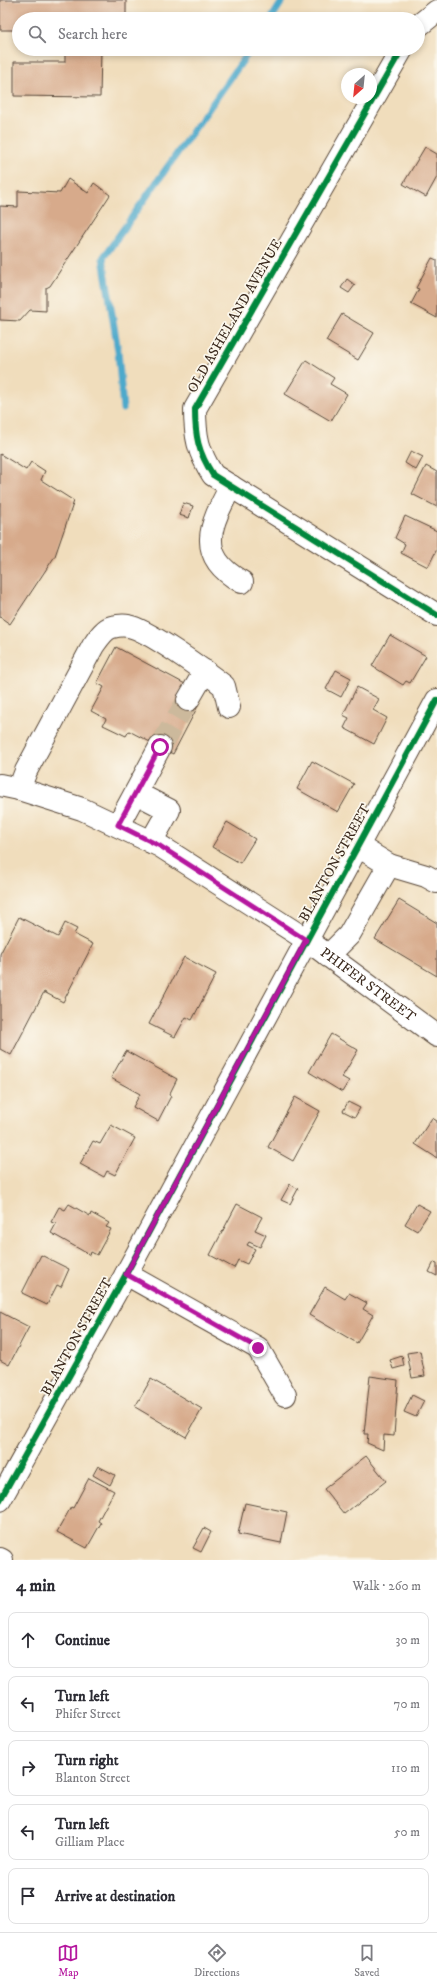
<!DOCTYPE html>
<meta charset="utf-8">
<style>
:root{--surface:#fff;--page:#f2f2f3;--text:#2b2b33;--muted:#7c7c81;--line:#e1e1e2;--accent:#b5179e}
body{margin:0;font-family:"IM FELL DW Pica",serif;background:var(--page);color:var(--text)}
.compass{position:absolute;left:341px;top:68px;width:36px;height:36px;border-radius:50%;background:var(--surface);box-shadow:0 2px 6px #0003;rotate:207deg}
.stop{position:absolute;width:12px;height:12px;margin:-9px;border:3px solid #b5179e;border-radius:50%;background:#fff}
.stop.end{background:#b5179e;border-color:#fff;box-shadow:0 1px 4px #0008}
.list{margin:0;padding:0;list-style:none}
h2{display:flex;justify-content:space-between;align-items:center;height:52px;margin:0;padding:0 16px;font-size:17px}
h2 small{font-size:13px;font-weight:400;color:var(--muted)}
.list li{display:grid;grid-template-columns:26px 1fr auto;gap:12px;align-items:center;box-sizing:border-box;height:56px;margin:0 8px 8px;padding:0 8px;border:1px solid var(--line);border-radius:8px}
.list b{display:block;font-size:15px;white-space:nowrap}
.list p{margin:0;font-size:13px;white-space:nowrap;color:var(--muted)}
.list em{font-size:13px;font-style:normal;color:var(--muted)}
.icon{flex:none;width:22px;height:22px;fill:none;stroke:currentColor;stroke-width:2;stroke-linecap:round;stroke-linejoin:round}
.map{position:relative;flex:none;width:437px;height:1560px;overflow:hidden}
.search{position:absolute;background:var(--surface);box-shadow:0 2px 6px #0003;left:12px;right:12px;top:12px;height:44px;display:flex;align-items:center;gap:10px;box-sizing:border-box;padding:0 14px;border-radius:22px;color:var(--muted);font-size:15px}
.sheet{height:372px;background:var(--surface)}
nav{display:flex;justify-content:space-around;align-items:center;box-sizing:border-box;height:56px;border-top:1px solid var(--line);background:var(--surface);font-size:11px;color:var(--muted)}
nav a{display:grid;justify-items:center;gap:2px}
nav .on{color:var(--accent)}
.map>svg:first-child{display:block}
</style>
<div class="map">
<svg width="437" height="1560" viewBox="0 0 437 1560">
<rect width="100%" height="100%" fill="#fbf7ec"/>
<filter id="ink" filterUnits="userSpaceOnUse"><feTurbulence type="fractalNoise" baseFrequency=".025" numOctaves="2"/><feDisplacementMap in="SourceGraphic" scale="8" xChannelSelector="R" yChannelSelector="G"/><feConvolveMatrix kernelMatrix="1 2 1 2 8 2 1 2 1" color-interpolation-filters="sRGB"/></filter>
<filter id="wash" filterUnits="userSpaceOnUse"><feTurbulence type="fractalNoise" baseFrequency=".012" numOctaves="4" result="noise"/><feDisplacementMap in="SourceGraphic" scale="16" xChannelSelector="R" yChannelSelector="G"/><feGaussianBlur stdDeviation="0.9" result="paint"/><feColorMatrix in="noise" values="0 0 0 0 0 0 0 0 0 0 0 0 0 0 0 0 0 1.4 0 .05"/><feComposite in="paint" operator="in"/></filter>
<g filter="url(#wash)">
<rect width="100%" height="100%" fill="#f0ddbc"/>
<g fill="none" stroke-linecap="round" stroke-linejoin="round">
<path stroke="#4da9cb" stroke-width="7" d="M 271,19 L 283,0
M 123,409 L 118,351 L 103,258 L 251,49"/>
</g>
<g id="blocks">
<path fill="#d7aa8b" d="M 0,0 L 126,0 L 126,19 L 19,19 L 19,30 L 0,30 Z
M 65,49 L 101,49 L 100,97 L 14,96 L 14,62 L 65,62 Z
M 425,147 L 437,154 L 437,177 L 426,197 L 403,184 Z
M 68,179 L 88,193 L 94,183 L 110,195 L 50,286 L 46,288 L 46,311 L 30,310 L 20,321 L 0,320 L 0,206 L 18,207 L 18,191 L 60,193 Z
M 432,258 L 437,260 L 437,318 L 411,304 L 419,289 L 416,288 Z
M 347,279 L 355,285 L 349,293 L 341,288 Z
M 342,314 L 374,333 L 358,360 L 326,341 Z
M 306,360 L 334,378 L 330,384 L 347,394 L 331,421 L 285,394 Z
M 411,451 L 423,457 L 416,470 L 405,463 Z
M 0,454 L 26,470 L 31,462 L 45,471 L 41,480 L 74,501 L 55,556 L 10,624 L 0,617 Z
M 426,466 L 437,472 L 437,507 L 412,494 Z
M 183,503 L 193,506 L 189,518 L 179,515 Z
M 405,516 L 437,531 L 437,549 L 428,567 L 401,553 L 405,544 L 395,538 Z
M 390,635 L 426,656 L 410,683 L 406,681 L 403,685 L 372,666 Z
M 116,647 L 185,684 L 178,695 L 198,706 L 173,754 L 129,731 L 126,736 L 103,725 L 106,719 L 91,711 L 104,687 L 97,683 Z
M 336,670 L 351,678 L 341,697 L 326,689 Z
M 357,687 L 379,699 L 373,710 L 387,718 L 374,744 L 344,728 L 349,718 L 343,715 Z
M 312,761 L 354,784 L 338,812 L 297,789 Z
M 227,822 L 255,839 L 240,863 L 212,847 Z
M 399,900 L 437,923 L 437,976 L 375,939 Z
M 19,917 L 58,937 L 65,923 L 77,929 L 74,934 L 93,944 L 63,1002 L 44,992 L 11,1055 L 0,1049 L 0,954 Z
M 184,957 L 216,974 L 192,1020 L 186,1017 L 175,1037 L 149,1024 Z
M 331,1034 L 358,1050 L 342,1077 L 349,1081 L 342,1092 L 309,1072 Z
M 126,1051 L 177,1079 L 169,1095 L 171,1096 L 158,1121 L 133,1107 L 140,1094 L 111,1078 Z
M 295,1097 L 320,1111 L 293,1161 L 268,1147 Z
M 348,1102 L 360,1108 L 355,1117 L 343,1111 Z
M 432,1118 L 437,1121 L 437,1158 L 415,1144 Z
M 111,1125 L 135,1138 L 115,1175 L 107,1171 L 104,1177 L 80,1164 L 93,1141 L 100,1144 Z
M 290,1184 L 298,1189 L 290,1204 L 281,1200 Z
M 69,1204 L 90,1216 L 91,1213 L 109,1223 L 106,1227 L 111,1229 L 97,1255 L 91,1252 L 90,1255 L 51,1233 L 56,1224 L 51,1222 L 59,1207 L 65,1210 Z
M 237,1204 L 262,1217 L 255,1230 L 266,1235 L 260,1247 L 249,1242 L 247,1245 L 255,1249 L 247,1264 L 238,1260 L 234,1268 L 210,1255 Z
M 417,1204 L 430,1211 L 417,1231 L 405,1224 Z
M 41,1255 L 69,1269 L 61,1287 L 57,1285 L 47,1305 L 22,1293 Z
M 434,1262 L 437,1263 L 437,1276 L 429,1272 Z
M 325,1287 L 345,1299 L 349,1293 L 367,1303 L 363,1309 L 373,1315 L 357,1343 L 309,1315 Z
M 0,1312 L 29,1327 L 9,1365 L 0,1360 Z
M 420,1351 L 425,1376 L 412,1378 L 407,1353 Z
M 402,1356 L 404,1366 L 393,1369 L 390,1360 Z
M 370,1376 L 398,1380 L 394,1436 L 384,1435 L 383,1450 L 367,1443 L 368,1434 L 364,1434 Z
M 151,1379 L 202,1409 L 186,1437 L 135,1407 Z
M 412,1395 L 424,1401 L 416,1417 L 404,1412 Z
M 366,1456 L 386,1481 L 344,1514 L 324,1489 Z
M 98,1466 L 115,1475 L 110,1485 L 93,1475 Z
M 89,1478 L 114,1491 L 98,1521 L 101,1523 L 87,1548 L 57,1532 L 71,1507 L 73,1508 Z
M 245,1503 L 287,1512 L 281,1543 L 238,1534 Z
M 204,1528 L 211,1532 L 201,1552 L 193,1548 Z"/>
</g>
</g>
<g filter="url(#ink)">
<use href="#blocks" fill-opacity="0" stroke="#564536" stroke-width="1"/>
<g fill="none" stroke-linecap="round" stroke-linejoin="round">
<path stroke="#ccb99c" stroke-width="22" stroke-dasharray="22 11" stroke-linecap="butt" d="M 160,747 L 188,700"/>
<g stroke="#564536" stroke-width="24">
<g id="minor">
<path d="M 418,26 L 437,11"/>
<path d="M 402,49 L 195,409 C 195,436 198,452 213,475 L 437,615"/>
<path d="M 231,486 C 211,524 194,555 242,582"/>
<path d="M 188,700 L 205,671"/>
<path id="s1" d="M 0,785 L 19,789 L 82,809 L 160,846 L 307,940 L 437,1036"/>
<path d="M 19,789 L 26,771 L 93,646 C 98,639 104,629 112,627 C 116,626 124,625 128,626 C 147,629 206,672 224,686 L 229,707"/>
<path d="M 136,793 L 169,810 L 151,842"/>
<path d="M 118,825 L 160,747"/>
<path d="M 389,865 L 426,876 L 437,882"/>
<path d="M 328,956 L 349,935 L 389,865 L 358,846"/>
<path d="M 126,1274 L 258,1348 L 285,1395"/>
<path d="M 0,1500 L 126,1274 L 437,700"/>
<path d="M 0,1559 L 2,1560"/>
</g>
</g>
<use href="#minor" stroke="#fff" stroke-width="22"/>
<g stroke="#fbf7ec" stroke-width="8">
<path id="cycleway" d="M 402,49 L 195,409 C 195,436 198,452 213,475 L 437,615
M 0,1500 L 126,1274 L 437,700"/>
</g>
<use href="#cycleway" stroke="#00873e" stroke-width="6"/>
</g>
</g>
<g fill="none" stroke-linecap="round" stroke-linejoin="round" filter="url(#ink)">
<path stroke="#b5179e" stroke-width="5" d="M 160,747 L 118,825 L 160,846 L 306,940 L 126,1274 L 258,1348"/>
</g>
<g text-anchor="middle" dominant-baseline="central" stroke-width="3.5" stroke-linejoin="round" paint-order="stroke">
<g font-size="14" fill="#3b2a1e" stroke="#fbf7ec">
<text transform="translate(235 316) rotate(-60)">OLD ASHELAND AVENUE</text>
<text transform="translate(335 863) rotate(-61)">BLANTON STREET</text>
<text stroke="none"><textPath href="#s1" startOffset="422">PHIFER STREET</textPath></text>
<text transform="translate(77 1337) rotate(-61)">BLANTON STREET</text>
</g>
</g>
</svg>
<svg class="compass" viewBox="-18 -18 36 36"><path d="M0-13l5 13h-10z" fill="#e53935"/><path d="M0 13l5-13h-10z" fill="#7c7c81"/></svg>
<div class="stop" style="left:160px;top:747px"></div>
<div class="stop end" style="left:258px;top:1348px"></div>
<div class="search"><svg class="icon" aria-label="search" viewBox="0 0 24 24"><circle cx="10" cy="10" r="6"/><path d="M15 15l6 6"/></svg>Search here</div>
</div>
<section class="sheet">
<h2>4 min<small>Walk · 260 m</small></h2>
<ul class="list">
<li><svg class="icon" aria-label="ahead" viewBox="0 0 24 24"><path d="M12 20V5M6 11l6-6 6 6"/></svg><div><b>Continue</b></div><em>30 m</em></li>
<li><svg class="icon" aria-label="left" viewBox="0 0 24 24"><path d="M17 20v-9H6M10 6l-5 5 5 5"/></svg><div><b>Turn left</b><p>Phifer Street</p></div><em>70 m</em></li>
<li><svg class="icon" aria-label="right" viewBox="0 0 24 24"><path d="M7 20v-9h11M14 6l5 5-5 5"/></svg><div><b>Turn right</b><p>Blanton Street</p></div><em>110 m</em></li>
<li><svg class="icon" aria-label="left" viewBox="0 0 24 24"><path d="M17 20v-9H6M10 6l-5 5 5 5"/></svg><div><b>Turn left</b><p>Gilliam Place</p></div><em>50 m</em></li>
<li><svg class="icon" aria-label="arrive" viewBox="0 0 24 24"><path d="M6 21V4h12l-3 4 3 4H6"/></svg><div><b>Arrive at destination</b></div></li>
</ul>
</section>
<nav>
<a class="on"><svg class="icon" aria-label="map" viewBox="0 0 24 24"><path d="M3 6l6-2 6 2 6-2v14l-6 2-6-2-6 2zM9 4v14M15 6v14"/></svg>Map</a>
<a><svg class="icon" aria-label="directions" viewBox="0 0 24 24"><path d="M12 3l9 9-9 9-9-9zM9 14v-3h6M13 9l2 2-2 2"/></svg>Directions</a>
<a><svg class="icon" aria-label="saved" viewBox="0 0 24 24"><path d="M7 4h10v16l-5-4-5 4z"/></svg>Saved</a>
</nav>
